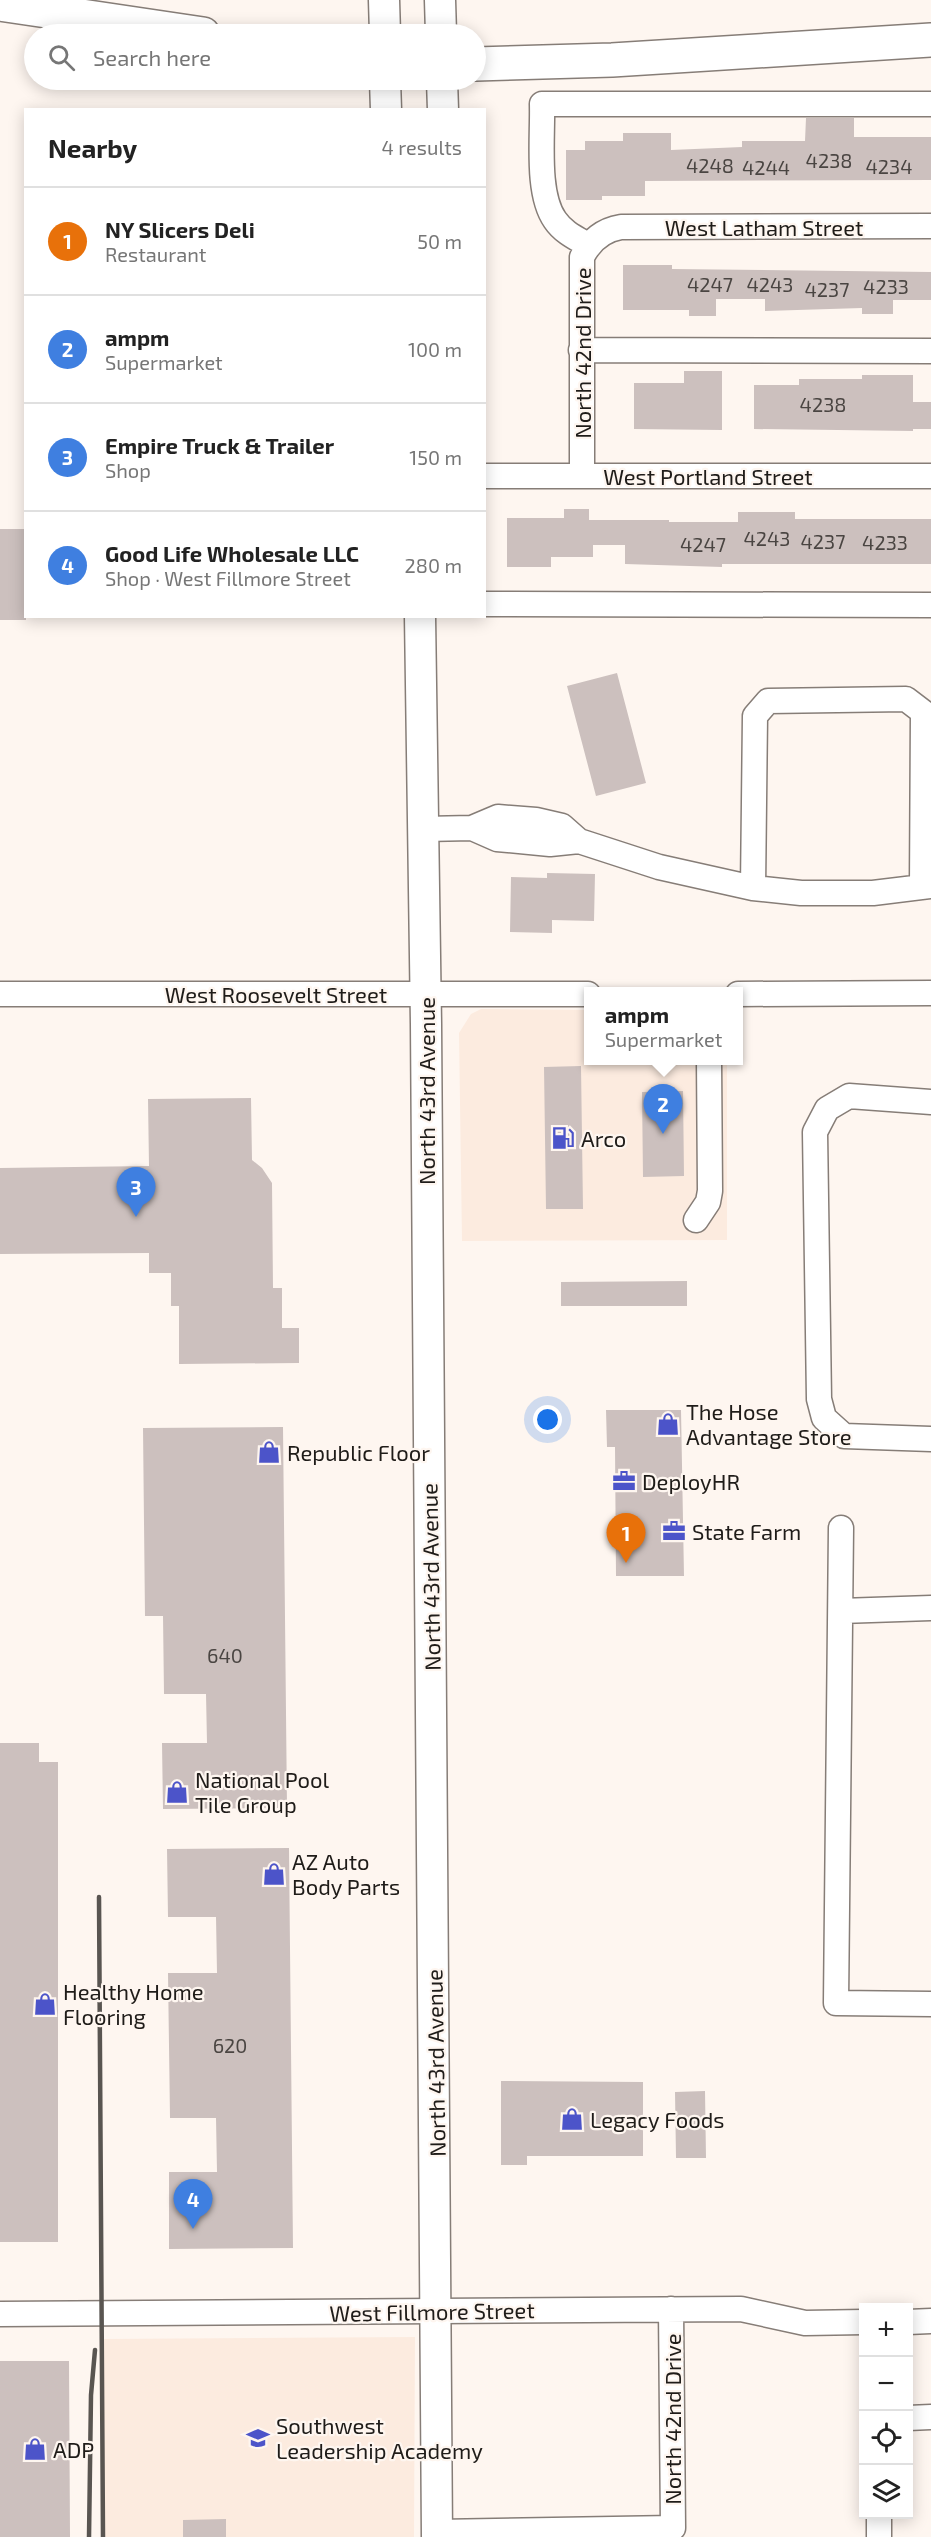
<!DOCTYPE html>
<meta charset="utf-8">
<style>
:root{--surface:#fff;--page:#f2f2f2;--text:#222;--muted:#767676;--line:#e0e0e0;--accent:#4c54c9}
body{margin:0;font-family:"Exo 2",sans-serif;background:var(--page);color:var(--text)}
.controls{position:absolute;right:18px;bottom:18px;display:grid;overflow:hidden;border-radius:0px;box-shadow:0 3px 15px #0003}
.controls button{width:54px;height:54px;display:grid;place-items:center;padding:0;border:0;border-bottom:2px solid var(--line);background:var(--surface);color:var(--text);font:30px sans-serif}
.you{position:absolute;left:548px;top:1420px;width:21px;height:21px;margin:-15px;border:4px solid #fff;border-radius:50%;background:#1a73e8;box-shadow:0 0 0 9px #1a73e833}
.badge{display:grid;place-items:center;width:39px;height:39px;border-radius:50%;background:var(--accent);color:#fff;font-size:20px;font-weight:700}
.pin{position:absolute;translate:-50% -50px;filter:drop-shadow(0 2px 3px #0008)}
.pin::after{content:'';position:absolute;top:32px;width:21px;height:18px;background:inherit;clip-path:polygon(0 0,100% 0,50% 100%)}
.popup{position:absolute;left:584px;top:987px;width:159px;height:78px;box-sizing:border-box;display:grid;place-content:center;border-radius:0px;background:var(--surface);filter:drop-shadow(0 2px 4px #0005);font-size:20px;white-space:nowrap;color:var(--muted)}
.popup b{font-size:22px;color:var(--text)}
.popup::after{content:'';position:absolute;left:50%;top:100%;margin-left:-12px;border:12px solid transparent;border-top-color:var(--surface)}
.list{margin:0;padding:0;list-style:none}
h2{display:flex;justify-content:space-between;align-items:center;height:78px;margin:0;padding:0 24px;font-size:26px}
h2 small{font-size:20px;font-weight:400;color:var(--muted)}
.list li{display:grid;grid-template-columns:39px 1fr auto;gap:18px;align-items:center;box-sizing:border-box;height:108px;padding:0 24px;border-top:2px solid var(--line)}
.list b{display:block;font-size:22px;white-space:nowrap}
.list p{margin:0;font-size:20px;white-space:nowrap;color:var(--muted)}
.list em{font-size:20px;font-style:normal;color:var(--muted)}
.icon{flex:none;width:33px;height:33px;fill:none;stroke:currentColor;stroke-width:2;stroke-linecap:round;stroke-linejoin:round}
.map{position:relative;flex:none;width:931px;height:2537px;overflow:hidden}
.search{position:absolute;background:var(--surface);box-shadow:0 3px 15px #0003;left:24px;top:24px;width:462px;height:66px;display:flex;align-items:center;gap:15px;box-sizing:border-box;padding:0 21px;border-radius:33px;color:var(--muted);font-size:22px}
.panel{position:absolute;background:var(--surface);box-shadow:0 3px 15px #0003;left:24px;top:108px;width:462px;height:510px;border-radius:0px}
.map>svg:first-child{display:block}
</style>
<div class="map">
<svg width="931" height="2537" viewBox="0 0 931 2537">
<rect width="100%" height="100%" fill="#fef6f0"/>
<path fill="#fcebdf" d="M 481,1009 L 588,1010 L 588,1060 L 727,1061 L 727,1240 L 462,1241 L 459,1033 L 471,1014 Z
M 415,2337 L 414,2537 L 103,2537 L 102,2339 Z"/>
<path fill="#ccc0be" d="M 806,118 L 854,118 L 854,137 L 931,137 L 931,180 L 645,181 L 645,196 L 602,196 L 602,200 L 566,200 L 566,150 L 585,150 L 585,141 L 623,141 L 623,133 L 671,133 L 671,150 L 742,147 L 742,141 L 805,141 Z
M 623,265 L 672,265 L 672,269 L 931,272 L 931,300 L 893,300 L 893,314 L 862,314 L 862,308 L 765,311 L 765,299 L 716,299 L 716,316 L 689,316 L 689,310 L 623,310 Z
M 684,371 L 722,371 L 722,430 L 634,429 L 634,383 L 684,383 Z
M 862,375 L 913,375 L 913,402 L 931,402 L 931,429 L 913,429 L 913,431 L 754,429 L 754,385 L 799,385 L 799,379 L 862,379 Z
M 564,509 L 589,509 L 589,520 L 669,520 L 669,522 L 738,522 L 738,512 L 795,512 L 795,519 L 931,519 L 931,564 L 722,564 L 722,567 L 625,564 L 625,545 L 593,545 L 593,557 L 551,557 L 551,567 L 507,567 L 507,518 L 564,518 Z
M 0,529 L 26,529 L 26,620 L 0,620 Z
M 617,673 L 646,783 L 596,796 L 567,686 Z
M 547,873 L 595,874 L 594,921 L 552,920 L 552,933 L 510,932 L 511,877 L 547,878 Z
M 581,1066 L 583,1209 L 546,1209 L 544,1067 Z
M 683,1091 L 684,1176 L 643,1177 L 642,1092 Z
M 251,1098 L 252,1160 L 262,1168 L 272,1183 L 273,1288 L 282,1288 L 282,1328 L 299,1328 L 299,1363 L 179,1364 L 179,1306 L 171,1306 L 171,1273 L 149,1273 L 149,1253 L 0,1254 L 0,1168 L 149,1166 L 148,1099 Z
M 687,1281 L 687,1306 L 561,1306 L 561,1282 Z
M 606,1410 L 681,1410 L 684,1576 L 616,1576 L 615,1447 L 607,1447 Z
M 283,1427 L 287,1808 L 163,1809 L 162,1743 L 207,1743 L 206,1694 L 164,1694 L 163,1616 L 145,1616 L 143,1428 Z
M 0,1743 L 39,1743 L 39,1762 L 58,1762 L 58,2242 L 0,2242 Z
M 289,1848 L 293,2248 L 169,2249 L 169,2172 L 217,2172 L 216,2118 L 170,2118 L 168,1973 L 217,1973 L 216,1917 L 168,1917 L 167,1849 Z
M 501,2081 L 643,2082 L 643,2156 L 527,2156 L 527,2165 L 501,2165 Z
M 705,2091 L 706,2158 L 676,2158 L 675,2092 Z
M 0,2361 L 69,2361 L 70,2537 L 0,2537 Z
M 226,2519 L 226,2537 L 183,2537 L 183,2520 Z"/>
<g fill="none" stroke-linecap="round" stroke-linejoin="round">
<g stroke="#867d77" stroke-width="27">
<path id="minor" d="M 588,245 C 576,238 563,232 555,220 C 536,193 543,137 542,104 L 931,104
M 581,350 L 931,351
M 484,476 L 931,476
M 582,476 L 582,257 C 590,241 603,230 621,227 L 931,226
M 484,604 L 931,605
M 472,828 L 498,817 L 536,820 L 562,826 L 579,841
M 424,829 L 472,828 L 497,839 L 550,844 L 579,841 L 659,867 L 753,888 L 801,893 L 873,893 L 931,886
M 753,888 L 755,716 L 768,701 L 906,699 L 923,712 L 922,887
M 0,994 L 588,994
M 738,994 L 931,993
M 931,1102 L 849,1096 L 827,1109 L 815,1132 L 819,1399 L 824,1418 L 844,1436 L 931,1439
M 696,1220 L 708,1202 L 710,1191 L 709,1060
M 841,1528 L 836,2003 L 931,2004
M 841,1611 L 931,1608
M 0,2314 L 741,2309 L 805,2323 L 864,2322
M 908,2322 L 931,2321
M 908,2418 L 931,2417
M 879,2514 L 879,2537
M 437,2532 L 673,2528 L 671,2309"/>
</g>
<g stroke="#867d77" stroke-width="33">
<path id="major" d="M 384,0 L 385,34
M 440,0 L 441,34
M 385,80 L 386,110
M 442,80 L 443,110
M 420,616 L 426,1024 L 437,2537"/>
</g>
<g stroke="#867d77" stroke-width="36">
<path id="highway" d="M 0,4 L 203,34
M 476,64 L 612,60 L 931,40"/>
</g>
<use href="#minor" stroke="#fff" stroke-width="24"/>
<use href="#major" stroke="#fff" stroke-width="30"/>
<use href="#highway" stroke="#fff" stroke-width="33"/>
<path stroke="#595551" stroke-width="4.5" d="M 99,1897 L 103,2537
M 89,2537 L 91,2395 L 95,2350"/>
</g>
<defs>
<g id="fuel-bare" transform="scale(1.8)"><path d="M-5.5-6h7V0h2V4h1.3V-2.5L3-4.5l.8-.8L6-3V5H2.5V1h-1V6h-7ZM-4.2-4.7v3.2H.2V-4.7Z" fill="#4c54c9" stroke="#fef6f0" stroke-width="2.5" paint-order="stroke"/></g>
<g id="shop-bare" transform="scale(1.8)"><path d="M-5-2.5h2.3a2.7 3.5 0 0 1 5.4 0H5L5.5 6h-11ZM-1.5-2.5h3a1.5 2.3 0 0 0-3 0Z" fill="#4c54c9" stroke="#fef6f0" stroke-width="2.5" paint-order="stroke"/></g>
<g id="office-bare" transform="scale(1.8)"><path d="M-6-3h4V-5.5h4V-3h4V5H-6ZM-1-4.5V-3h2v-1.5ZM-6 0V1H6V0Z" fill="#4c54c9" stroke="#fef6f0" stroke-width="2.5" paint-order="stroke"/></g>
<g id="school-bare" transform="scale(1.8)"><path d="M0-5L7-2L0 1L-7-2ZM-4 1L0 2.5L4 1V4Q0 6-4 4Z" fill="#4c54c9" stroke="#fef6f0" stroke-width="2.5" paint-order="stroke"/></g>
</defs>
<g fill-rule="evenodd">
<use href="#fuel-bare" x="563" y="1138"/>
<use href="#shop-bare" x="668" y="1424"/>
<use href="#shop-bare" x="269" y="1452"/>
<use href="#office-bare" x="624" y="1481"/>
<use href="#office-bare" x="674" y="1531"/>
<use href="#shop-bare" x="177" y="1792"/>
<use href="#shop-bare" x="274" y="1874"/>
<use href="#shop-bare" x="45" y="2004"/>
<use href="#shop-bare" x="572" y="2119"/>
<use href="#school-bare" x="258" y="2438"/>
<use href="#shop-bare" x="35" y="2449"/>
</g>
<g text-anchor="middle" dominant-baseline="central" stroke-width="4.5" stroke-linejoin="round" paint-order="stroke">
<g font-size="20" fill="#4a4542">
<text x="829" y="160">4238</text>
<text x="710" y="165">4248</text>
<text x="889" y="166">4234</text>
<text x="766" y="167">4244</text>
<text x="710" y="284">4247</text>
<text x="770" y="284">4243</text>
<text x="886" y="286">4233</text>
<text x="827" y="289">4237</text>
<text x="823" y="404">4238</text>
<text x="767" y="538">4243</text>
<text x="823" y="541">4237</text>
<text x="885" y="542">4233</text>
<text x="703" y="544">4247</text>
<text x="225" y="1655">640</text>
<text x="230" y="2045">620</text>
</g>
<g font-size="22" fill="#1f1c19" stroke="#fef6f0">
<text x="764" y="227">West Latham Street</text>
<text transform="translate(582 353) rotate(-90)">North 42nd Drive</text>
<text x="708" y="476">West Portland Street</text>
<text x="276" y="994">West Roosevelt Street</text>
<text transform="translate(426 1091) rotate(-90)">North 43rd Avenue</text>
<text transform="translate(430 1577) rotate(-91)">North 43rd Avenue</text>
<text transform="translate(435 2063) rotate(-91)">North 43rd Avenue</text>
<text transform="translate(432 2311) rotate(-1)">West Fillmore Street</text>
<text transform="translate(672 2419) rotate(-90)">North 42nd Drive</text>
</g>
<g font-size="22" fill="#1f1c19" stroke="#fef6f0" text-anchor="start">
<text x="581" y="1138">Arco</text>
<text x="686" y="1411">The Hose<tspan x="686" dy="25">Advantage Store</tspan></text>
<text x="287" y="1452">Republic Floor</text>
<text x="642" y="1481">DeployHR</text>
<text x="692" y="1531">State Farm</text>
<text x="195" y="1779">National Pool<tspan x="195" dy="25">Tile Group</tspan></text>
<text x="292" y="1861">AZ Auto<tspan x="292" dy="25">Body Parts</tspan></text>
<text x="63" y="1991">Healthy Home<tspan x="63" dy="25">Flooring</tspan></text>
<text x="590" y="2119">Legacy Foods</text>
<text x="276" y="2425">Southwest<tspan x="276" dy="25">Leadership Academy</tspan></text>
<text x="53" y="2449">ADP</text>
</g>
</g>
</svg>
<div class="controls">
<button>+</button>
<button>−</button>
<button><svg class="icon" aria-label="locate" viewBox="0 0 24 24"><circle cx="12" cy="12" r="6"/><path d="M12 2v4M12 18v4M2 12h4M18 12h4"/></svg></button>
<button><svg class="icon" aria-label="layers" viewBox="0 0 24 24"><path d="M12 4l9 5-9 5-9-5zM3 14l9 5 9-5"/></svg></button>
</div>
<div class="you"></div>
<div class="pin badge" style="left:626px;top:1563px;background:#e8710a">1</div>
<div class="pin badge" style="left:663px;top:1134px;background:#3f7fe0">2</div>
<div class="popup"><b>ampm</b>Supermarket</div>
<div class="pin badge" style="left:136px;top:1217px;background:#3f7fe0">3</div>
<div class="pin badge" style="left:193px;top:2229px;background:#3f7fe0">4</div>
<div class="search"><svg class="icon" aria-label="search" viewBox="0 0 24 24"><circle cx="10" cy="10" r="6"/><path d="M15 15l6 6"/></svg>Search here</div>
<section class="panel">
<h2>Nearby<small>4 results</small></h2>
<ul class="list">
<li><span class="badge" style="background:#e8710a">1</span><div><b>NY Slicers Deli</b><p>Restaurant</p></div><em>50 m</em></li>
<li><span class="badge" style="background:#3f7fe0">2</span><div><b>ampm</b><p>Supermarket</p></div><em>100 m</em></li>
<li><span class="badge" style="background:#3f7fe0">3</span><div><b>Empire Truck &amp; Trailer</b><p>Shop</p></div><em>150 m</em></li>
<li><span class="badge" style="background:#3f7fe0">4</span><div><b>Good Life Wholesale LLC</b><p>Shop · West Fillmore Street</p></div><em>280 m</em></li>
</ul>
</section>
</div>
